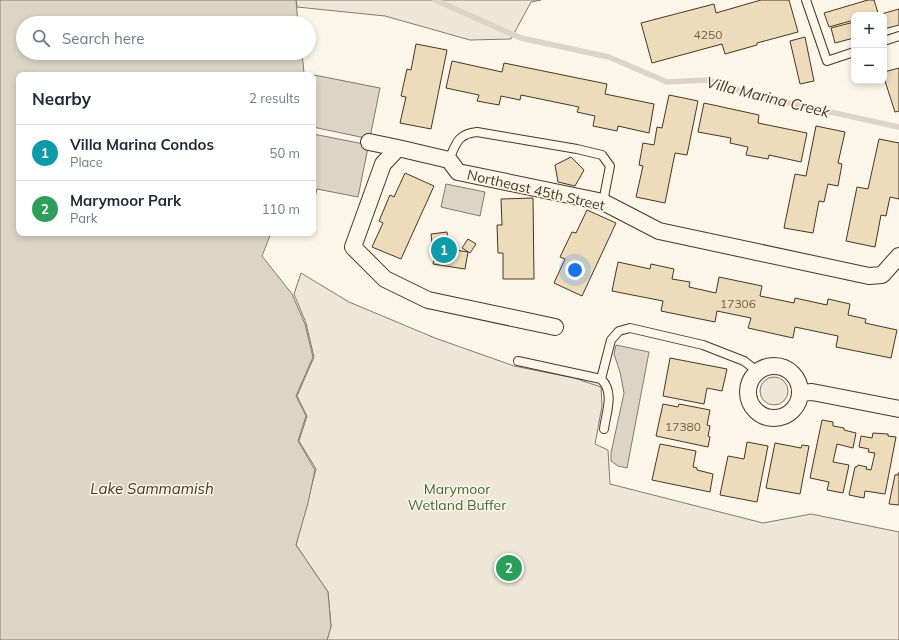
<!DOCTYPE html>
<meta charset="utf-8">
<style>
:root{--surface:#fff;--page:#f6f6f7;--text:#1f2937;--muted:#747a83;--line:#e0e1e3;--accent:#c62828}
body{margin:0;font-family:Mulish,sans-serif;background:var(--page);color:var(--text)}
.controls{position:absolute;right:12px;top:12px;display:grid;overflow:hidden;border-radius:8px;box-shadow:0 2px 6px #0003}
.controls button{width:36px;height:36px;display:grid;place-items:center;padding:0;border:0;border-bottom:1px solid var(--line);background:var(--surface);color:var(--text);font:20px sans-serif}
.you{position:absolute;left:575px;top:270px;width:14px;height:14px;margin:-10px;border:3px solid #fff;border-radius:50%;background:#1a73e8;box-shadow:0 0 0 6px #1a73e833}
.badge{display:grid;place-items:center;width:26px;height:26px;border-radius:50%;background:var(--accent);color:#fff;font-size:13px;font-weight:700}
.pin{position:absolute;translate:-50% -50%;border:2px solid #fff;box-shadow:0 1px 4px #0006}
.list{margin:0;padding:0;list-style:none}
h2{display:flex;justify-content:space-between;align-items:center;height:52px;margin:0;padding:0 16px;font-size:17px}
h2 small{font-size:13px;font-weight:400;color:var(--muted)}
.list li{display:grid;grid-template-columns:26px 1fr auto;gap:12px;align-items:center;box-sizing:border-box;height:56px;padding:0 16px;border-top:1px solid var(--line)}
.list b{display:block;font-size:15px;white-space:nowrap}
.list p{margin:0;font-size:13px;white-space:nowrap;color:var(--muted)}
.list em{font-size:13px;font-style:normal;color:var(--muted)}
.icon{flex:none;width:22px;height:22px;fill:none;stroke:currentColor;stroke-width:2;stroke-linecap:round;stroke-linejoin:round}
.map{position:relative;flex:none;width:899px;height:640px;overflow:hidden}
.search{position:absolute;background:var(--surface);box-shadow:0 2px 6px #0003;left:16px;top:16px;width:300px;height:44px;display:flex;align-items:center;gap:10px;box-sizing:border-box;padding:0 14px;border-radius:22px;color:var(--muted);font-size:15px}
.panel{position:absolute;background:var(--surface);box-shadow:0 2px 6px #0003;left:16px;top:72px;width:300px;height:164px;border-radius:8px}
.map>svg:first-child{display:block}
</style>
<div class="map">
<svg width="899" height="640" viewBox="0 0 899 640">
<rect width="100%" height="100%" fill="#fbf6e9"/>
<path fill="#ede6d9" stroke="#887966" d="M 296,0 L 541,0 L 531,2 L 511,39 L 470,40 L 385,16 L 297,7 Z
M 301,273 L 349,302 L 435,338 L 514,366 L 574,378 L 601,387 L 602,406 L 595,444 L 608,450 L 610,484 L 763,523 L 811,514 L 899,532 L 899,640 L 327,640 L 331,626 L 328,592 L 296,545 L 316,469 L 299,441 L 307,416 L 297,396 L 314,357 L 306,323 L 294,294 Z
M760 391a14 14 0 1 1 28 0a14 14 0 1 1-28 0Z"/>
<path fill="#dcd4c6" stroke="#887966" d="M 0,0 L 296,0 L 298,23 L 23,23 L 23,53 L 302,53 L 304,73 L 380,88 L 358,197 L 317,189 L 313,205 L 313,75 L 19,75 L 19,233 L 271,233 L 262,256 L 292,294 L 305,324 L 313,357 L 296,396 L 306,416 L 298,441 L 315,470 L 308,503 L 296,545 L 328,592 L 331,627 L 327,640 L 0,640 Z
M 446,184 L 485,192 L 480,216 L 441,207 Z
M 616,345 L 649,352 L 627,468 L 618,466 L 611,461 L 611,453 L 624,393 L 620,372 L 614,354 Z"/>
<path fill="#fbf6e9" stroke="#887966" d="M 313,127 L 370,139 L 369,145 L 313,134 Z"/>
<g fill="none" stroke-linecap="round" stroke-linejoin="round">
<path stroke="#dcd4c6" stroke-width="5.5" d="M 435,0 L 521,38 L 609,57 L 667,82 L 707,80 L 753,95 L 899,127"/>
</g>
<path fill="#ecdcbc" stroke="#4a3520" d="M 761,0 L 789,0 L 798,32 L 757,43 L 757,45 L 725,54 L 722,44 L 652,63 L 641,23 L 714,4 L 716,13 Z
M 868,0 L 874,0 L 878,13 L 870,15 L 854,15 L 854,20 L 829,27 L 824,13 Z
M 899,9 L 899,25 L 884,29 L 884,15 L 878,15 Z
M 854,22 L 854,38 L 835,43 L 831,28 Z
M 805,37 L 814,81 L 800,84 L 790,41 Z
M 416,44 L 447,50 L 431,129 L 400,123 L 406,97 L 401,96 L 407,69 L 411,70 Z
M 452,61 L 502,72 L 504,63 L 607,84 L 605,94 L 654,104 L 649,133 L 618,126 L 617,131 L 593,126 L 595,116 L 577,112 L 579,107 L 521,95 L 520,100 L 501,96 L 499,105 L 477,101 L 479,95 L 446,88 Z
M 899,68 L 899,111 L 895,112 L 884,78 L 884,72 Z
M 669,95 L 698,101 L 687,155 L 675,153 L 665,203 L 636,197 L 643,166 L 639,165 L 643,143 L 654,145 L 657,127 L 662,128 Z
M 704,103 L 759,115 L 758,123 L 807,133 L 801,162 L 769,155 L 768,159 L 746,155 L 748,147 L 730,143 L 731,138 L 698,132 Z
M 816,126 L 845,132 L 838,163 L 842,164 L 838,186 L 828,184 L 824,202 L 819,201 L 813,233 L 784,228 L 795,174 L 806,176 Z
M 879,139 L 899,143 L 899,199 L 890,197 L 886,216 L 881,215 L 875,247 L 846,241 L 857,187 L 868,189 Z
M 571,157 L 584,170 L 575,186 L 558,182 L 555,165 Z
M 405,173 L 434,186 L 401,259 L 372,247 L 383,223 L 379,221 L 390,195 L 394,197 Z
M 533,198 L 534,279 L 503,279 L 503,253 L 498,253 L 497,225 L 502,225 L 501,199 Z
M 587,210 L 616,223 L 582,296 L 554,283 L 565,259 L 560,257 L 572,232 L 576,233 Z
M 447,232 L 449,249 L 468,252 L 465,269 L 433,264 L 435,252 L 433,252 L 431,234 Z
M 468,239 L 476,244 L 470,253 L 462,248 Z
M 618,262 L 650,269 L 651,264 L 674,269 L 672,279 L 690,282 L 689,287 L 716,293 L 719,277 L 762,286 L 760,296 L 794,303 L 795,298 L 827,305 L 828,299 L 850,304 L 848,315 L 866,319 L 865,323 L 897,330 L 891,358 L 836,347 L 838,336 L 795,327 L 793,338 L 748,328 L 751,318 L 717,311 L 715,322 L 661,311 L 663,301 L 612,291 Z
M 670,358 L 727,369 L 722,391 L 707,388 L 704,404 L 663,396 Z
M 663,404 L 678,407 L 679,404 L 710,410 L 707,425 L 710,426 L 708,436 L 710,437 L 708,447 L 656,436 Z
M 822,420 L 833,422 L 833,426 L 844,428 L 844,430 L 856,433 L 853,448 L 837,444 L 833,462 L 849,465 L 843,493 L 827,490 L 829,482 L 810,478 Z
M 873,433 L 888,434 L 888,436 L 896,437 L 885,494 L 865,491 L 864,498 L 849,495 L 855,467 L 857,467 L 858,465 L 867,467 L 866,469 L 871,470 L 875,453 L 868,452 L 869,449 L 859,447 L 861,436 L 872,438 Z
M 747,442 L 768,446 L 757,502 L 720,495 L 728,456 L 744,459 Z
M 775,443 L 801,448 L 802,445 L 809,446 L 800,494 L 766,488 Z
M 660,444 L 696,451 L 693,467 L 697,468 L 697,470 L 713,474 L 710,492 L 652,480 Z
M 898,473 L 899,473 L 899,505 L 889,504 L 895,475 L 898,475 Z"/>
<g fill="none" stroke-linecap="round" stroke-linejoin="round">
<g stroke="#4a3520" stroke-width="10">
<path id="service" d="M 806,0 L 827,61 L 854,52
M 884,41 L 899,36
M 449,160 C 456,144 457,134 477,132 L 577,149 L 602,155 L 610,166 L 603,202
M 518,361 L 601,379 L 611,340 L 619,331 L 630,328 L 703,345 L 744,361 L 757,371
M 601,379 C 615,392 606,413 604,429"/>
</g>
<g stroke="#4a3520" stroke-width="18">
<path id="minor" d="M 369,142 L 398,148
M 555,327 L 428,300 L 385,279 L 353,247 L 383,164 L 398,148 L 449,160 L 458,172 L 603,202 L 659,231 L 869,276 L 882,275 L 899,256
M748 392a26 26 0 1 1 52 0a26 26 0 1 1-52 0Z
M 800,393 L 812,392 L 899,409"/>
</g>
<use href="#service" stroke="#fbf6e9" stroke-width="8"/>
<use href="#minor" stroke="#fbf6e9" stroke-width="16"/>
</g>
<g text-anchor="middle" dominant-baseline="central" stroke-width="3" stroke-linejoin="round" paint-order="stroke">
<g font-size="12" fill="#725f47">
<text x="708" y="34">4250</text>
<text x="738" y="303">17306</text>
<text x="683" y="426">17380</text>
</g>
<g font-size="14" fill="#4a3520" stroke="#fbf6e9">
<text transform="translate(536 190) rotate(13)">Northeast 45th Street</text>
</g>
<g font-size="14" fill="#436837" stroke="#fbf6e9">
<text x="457" y="489">Marymoor<tspan x="457" dy="16">Wetland Buffer</tspan></text>
</g>
<g font-size="15" font-style="italic" fill="#4a3520" stroke="#fbf6e9">
<text transform="translate(768 97) rotate(14)">Villa Marina Creek</text>
<text x="152" y="488">Lake Sammamish</text>
</g>
</g>
</svg>
<div class="controls">
<button>+</button>
<button>−</button>
</div>
<div class="you"></div>
<div class="pin badge" style="left:444px;top:250px;background:#0f9aa8">1</div>
<div class="pin badge" style="left:509px;top:568px;background:#2e9e5b">2</div>
<div class="search"><svg class="icon" aria-label="search" viewBox="0 0 24 24"><circle cx="10" cy="10" r="6"/><path d="M15 15l6 6"/></svg>Search here</div>
<section class="panel">
<h2>Nearby<small>2 results</small></h2>
<ul class="list">
<li><span class="badge" style="background:#0f9aa8">1</span><div><b>Villa Marina Condos</b><p>Place</p></div><em>50 m</em></li>
<li><span class="badge" style="background:#2e9e5b">2</span><div><b>Marymoor Park</b><p>Park</p></div><em>110 m</em></li>
</ul>
</section>
</div>
